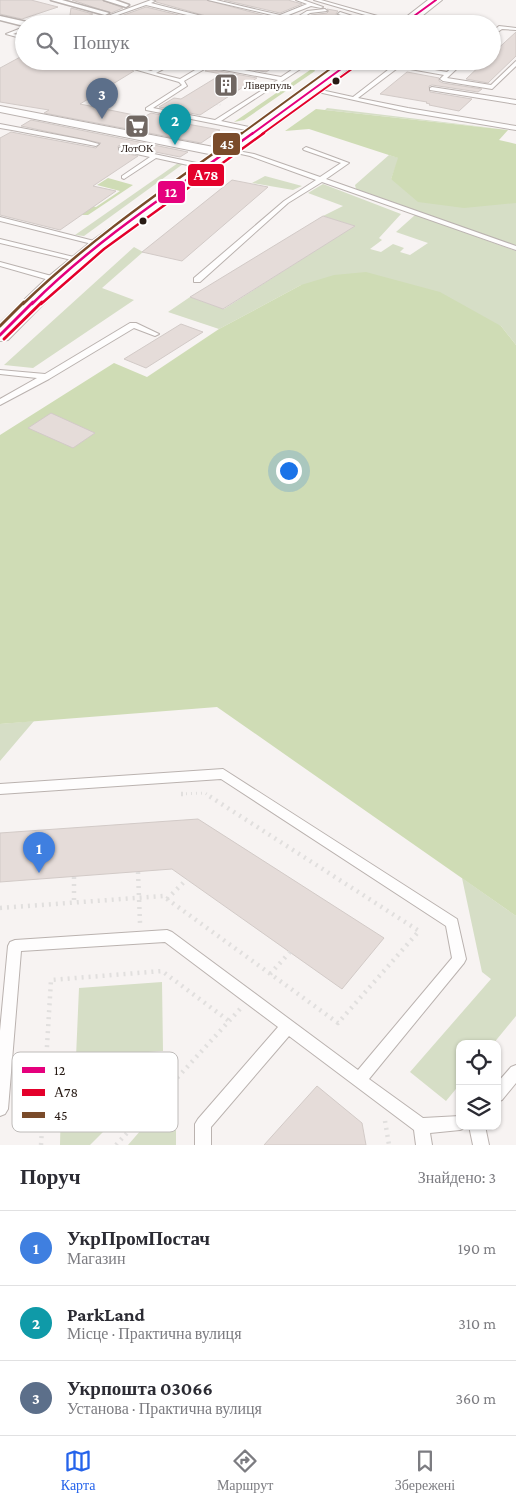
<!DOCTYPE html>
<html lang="uk">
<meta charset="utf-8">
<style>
:root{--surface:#fff;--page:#f2f2f3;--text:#2b2b33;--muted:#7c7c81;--line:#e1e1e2;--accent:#2563eb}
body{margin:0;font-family:"Crimson Pro",serif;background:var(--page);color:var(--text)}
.controls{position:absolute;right:15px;bottom:15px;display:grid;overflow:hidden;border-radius:10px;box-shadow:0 1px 4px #0004}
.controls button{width:45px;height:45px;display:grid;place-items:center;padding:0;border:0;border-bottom:1px solid var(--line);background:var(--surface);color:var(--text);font:25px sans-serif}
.you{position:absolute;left:288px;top:470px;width:18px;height:18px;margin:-12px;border:4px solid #fff;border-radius:50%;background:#1a73e8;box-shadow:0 0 0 8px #1a73e833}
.badge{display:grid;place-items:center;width:32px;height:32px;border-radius:50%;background:var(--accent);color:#fff;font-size:16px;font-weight:700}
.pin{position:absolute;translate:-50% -41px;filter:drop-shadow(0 1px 2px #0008)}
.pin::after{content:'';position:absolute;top:26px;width:18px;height:15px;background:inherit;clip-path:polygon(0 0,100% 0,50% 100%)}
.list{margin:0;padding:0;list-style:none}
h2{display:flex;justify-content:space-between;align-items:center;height:65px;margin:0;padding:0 20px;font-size:21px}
h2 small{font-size:16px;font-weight:400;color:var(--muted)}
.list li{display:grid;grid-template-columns:32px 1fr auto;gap:15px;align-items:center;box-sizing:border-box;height:75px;padding:0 20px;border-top:1px solid var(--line)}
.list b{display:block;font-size:19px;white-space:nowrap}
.list p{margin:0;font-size:16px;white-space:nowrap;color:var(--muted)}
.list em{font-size:16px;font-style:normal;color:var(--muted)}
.icon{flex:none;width:28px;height:28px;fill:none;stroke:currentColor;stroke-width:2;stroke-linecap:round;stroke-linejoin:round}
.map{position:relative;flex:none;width:516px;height:1145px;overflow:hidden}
.search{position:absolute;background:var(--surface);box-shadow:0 1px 4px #0004;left:15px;right:15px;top:15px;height:55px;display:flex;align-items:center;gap:12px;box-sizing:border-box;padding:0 18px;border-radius:28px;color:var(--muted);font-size:19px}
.sheet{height:290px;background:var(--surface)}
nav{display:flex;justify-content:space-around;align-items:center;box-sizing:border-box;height:70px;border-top:1px solid var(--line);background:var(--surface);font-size:14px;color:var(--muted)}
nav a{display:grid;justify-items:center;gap:2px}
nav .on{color:var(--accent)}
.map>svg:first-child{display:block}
</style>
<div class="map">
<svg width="516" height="1145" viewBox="0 0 516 1145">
<rect width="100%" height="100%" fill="#f7f3f2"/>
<path fill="#d6dec6" d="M 327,108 L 509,130 L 325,110 Z
M 389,155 L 399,158 L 391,179 L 516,203 L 516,246 L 356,189 L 355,185 Z
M 178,163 L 183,164 L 84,236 L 75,235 Z
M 265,176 L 302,186 L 293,190 L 252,183 Z
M 323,184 L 401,214 L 379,238 L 382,240 L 370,249 L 381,252 L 393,244 L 404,248 L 400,252 L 410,255 L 428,243 L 396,232 L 415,215 L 516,251 L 516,345 L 501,326 L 301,285 L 219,329 L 168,312 L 190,297 L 224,309 L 354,226 L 323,216 L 343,206 L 308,193 Z
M 134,247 L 143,252 L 102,288 L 134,300 L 33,368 L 4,365 Z
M 34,721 L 0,761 L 0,724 Z
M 462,878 L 516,916 L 516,1016 L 493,1044 L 460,1044 L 460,1084 L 446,1101 L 410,1072 L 491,979 L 482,972 Z
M 162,982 L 163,1051 L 76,1057 L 79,988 Z
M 140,1095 L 90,1145 L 60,1145 L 61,1102 Z
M 176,1129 L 176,1145 L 128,1145 L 141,1130 Z"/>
<path fill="#cfdcb5" d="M 313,68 L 315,71 L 244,120 L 234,122 Z
M 316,109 L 508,130 L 499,140 L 516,144 L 516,203 L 464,208 L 418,202 L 391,179 L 398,158 L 309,129 L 285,131 Z
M 108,178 L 133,185 L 88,215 L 77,215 L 52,198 L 96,207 L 120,191 L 97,185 Z
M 366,272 L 440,292 L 501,326 L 516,345 L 516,916 L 217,707 L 0,724 L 0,435 L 114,363 L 147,377 L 219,329 L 301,285 L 334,275 Z"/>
<path fill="#e5dcd9" stroke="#d2cac7" d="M 0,0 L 31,0 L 58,7 L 22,19 L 0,14 Z
M 72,0 L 102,0 L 123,8 L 111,13 Z
M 157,0 L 206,0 L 270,17 L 257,24 L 235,24 L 156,2 Z
M 224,0 L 288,0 L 302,4 L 280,13 Z
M 146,7 L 215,24 L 154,24 L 121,16 Z
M 71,8 L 93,14 L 69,22 Z
M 327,9 L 338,11 L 336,14 L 337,16 L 361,24 L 296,24 L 311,15 L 327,13 L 329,11 Z
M 516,32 L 516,56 L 488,83 L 466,79 L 485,61 L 492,61 L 492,54 Z
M 24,55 L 24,61 L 43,61 L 70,66 L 71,61 L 104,61 L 134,71 L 80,104 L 144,117 L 151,113 L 191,121 L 187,124 L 220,130 L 201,143 L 44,113 L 49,110 L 0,102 L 0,68 Z
M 216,61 L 283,61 L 266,72 L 215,63 Z
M 208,69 L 257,78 L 200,115 L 159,107 L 174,98 L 181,99 L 222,74 L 205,71 Z
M 407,72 L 439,78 L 439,81 L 443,83 L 482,89 L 478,92 L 432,85 L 429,86 L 430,92 L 472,99 L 459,111 L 429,105 L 430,104 L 426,103 L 427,102 L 380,94 Z
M 31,120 L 188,152 L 180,157 L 121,145 L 118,146 L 119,152 L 138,156 L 93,186 L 116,191 L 60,230 L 0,215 L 0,138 L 11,132 L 96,148 L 101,143 L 21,126 Z
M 232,180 L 268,187 L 182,261 L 142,252 Z
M 323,216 L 355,226 L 223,309 L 190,297 Z
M 181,324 L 203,332 L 146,368 L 124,359 Z
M 51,413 L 95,433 L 73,448 L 28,428 Z
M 198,819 L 384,938 L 342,989 L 172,869 L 0,882 L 0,833 Z
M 317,1086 L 362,1123 L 366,1145 L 264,1145 Z"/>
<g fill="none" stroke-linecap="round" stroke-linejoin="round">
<g stroke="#bab2af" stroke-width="2">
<path id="service" d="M 151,0 L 155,1 L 151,3 L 233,24 L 224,24 L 146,5 L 109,18 L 127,24 C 120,24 114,21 106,20 C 100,20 93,24 86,24 Z
M 208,0 L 216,0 L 280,15 L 307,4 L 296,0 L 303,0 L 323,7 L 321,8 L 311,6 L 266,24 L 259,24 L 276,16 Z
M 314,0 L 321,0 L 381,17 L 408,22 L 406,23 L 379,19 Z
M 325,9 L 327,11 L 310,13 L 292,24 L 286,24 L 307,11 Z
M 340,12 L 374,23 L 374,24 L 367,24 L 338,14 Z
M 43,21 L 54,23 L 54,24 L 35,24 Z
M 499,26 L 516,28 L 516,30 L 502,29 L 492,36 L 492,32 Z
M 24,27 L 24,30 L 13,34 L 24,36 L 24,39 L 6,34 Z
M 106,61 L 115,61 L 151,71 L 171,61 L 178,61 L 156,73 L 180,79 L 210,61 L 214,61 L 212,64 L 281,77 L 296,67 L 294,61 L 300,61 L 302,68 L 221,121 L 258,129 L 258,131 L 256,132 L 146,110 L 146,108 L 182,85 L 179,82 ZM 208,67 L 278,80 L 215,120 L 153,108 L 187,86 L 184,81 Z
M 367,61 L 380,61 L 447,72 L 460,61 L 465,61 L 447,78 L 491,85 L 516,61 L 516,66 L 492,89 L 443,81 L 440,79 L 444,75 L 399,67 L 358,98 L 408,108 L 516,126 L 516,130 L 408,112 L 309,90 L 312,88 L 353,97 L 393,66 Z
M 432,87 L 516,100 L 516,104 L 430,90 L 430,88 Z
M 0,124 L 84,140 L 99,144 L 96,146 L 12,130 L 0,128 Z
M 121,147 L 206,165 L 209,167 L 206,169 L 156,158 L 124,179 L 122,178 L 122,176 L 150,157 L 119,150 L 119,148 Z
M 306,147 L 349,163 L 326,179 L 516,246 L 516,250 L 322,182 L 288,203 L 200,282 L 194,282 L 194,278 L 284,201 L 316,180 L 250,156 L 227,151 L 227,149 L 254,154 L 320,177 L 341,163 L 304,150 L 303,149 Z
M 0,217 L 102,243 L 103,244 L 100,246 L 0,221 Z
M 0,239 L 82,259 L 84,260 L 80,262 L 0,243 Z
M 0,262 L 59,278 L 60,280 L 56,282 L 0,266 Z
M 130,323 L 136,323 L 159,334 L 155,336 L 134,328 L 49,379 L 0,405 L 0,399 L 37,378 L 0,374 L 0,370 L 45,374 Z
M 223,769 L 457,919 L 466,959 L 464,963 L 369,1079 L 423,1118 L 460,1116 L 460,1126 L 466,1126 L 465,1128 L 460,1130 L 430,1133 L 432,1145 L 416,1145 L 414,1130 L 289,1036 L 211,1127 L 211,1145 L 195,1145 L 195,1124 L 198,1119 L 278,1027 L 165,942 L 21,951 L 8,1109 L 5,1114 L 0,1116 L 0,1031 L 8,946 L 10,942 L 15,940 L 167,930 L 172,932 L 358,1070 L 452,958 L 446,926 L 221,779 L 0,794 L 0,784 Z
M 516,1065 L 516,1083 L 502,1100 L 497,1102 L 497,1083 L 511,1067 Z
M 469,1126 L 485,1126 L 489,1145 L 473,1145 Z"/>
</g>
<g stroke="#bab2af" stroke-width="3">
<path id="pedestrian" d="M 51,0 L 62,0 L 109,13 L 105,15 Z
M 104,0 L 115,0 L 129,5 L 126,7 Z
M 0,16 L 27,22 L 27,24 L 24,24 L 24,26 L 0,20 Z"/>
</g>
<g stroke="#bab2af" stroke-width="2">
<path id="minor" d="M 0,106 L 224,149 L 230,153 L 224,157 L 0,112 Z"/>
</g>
<g stroke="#bab2af" stroke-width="2">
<path id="secondary" d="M 428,0 L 442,0 L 412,24 L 397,24 Z
M 342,61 L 359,61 L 107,248 L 63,284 L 8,340 L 0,341 L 0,323 L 49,276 L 93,240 Z"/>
</g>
<path stroke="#e1dfde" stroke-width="2" stroke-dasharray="0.5 2" stroke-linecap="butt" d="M 188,98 L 221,105"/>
<path stroke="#e1dfde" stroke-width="3" stroke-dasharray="1 4" stroke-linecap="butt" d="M 181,794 L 205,793 L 208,795"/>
<path stroke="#e1dfde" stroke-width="4.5" stroke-dasharray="2 5" stroke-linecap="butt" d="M 181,794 L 184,794
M 138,872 L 140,923
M 74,877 L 74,903
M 167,899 L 187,879
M 0,908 L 163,896 L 338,1023 L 419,931 L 206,794
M 270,974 L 290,952
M 385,1121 L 389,1145
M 41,1145 L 51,980 L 162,971 L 229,1021
M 116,1145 L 240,1009"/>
<use href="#service" fill="#fefdfd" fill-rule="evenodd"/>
<use href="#pedestrian" fill="#fefdfd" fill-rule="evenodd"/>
<use href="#minor" fill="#fefdfd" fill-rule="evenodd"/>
<use href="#secondary" fill="#fefdfd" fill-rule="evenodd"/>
<g stroke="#fff" stroke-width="4">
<path id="bus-1-far2" d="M 403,24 L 436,0
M 252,134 L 352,61"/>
</g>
<g stroke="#fff" stroke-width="5">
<path id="bus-1-far1" d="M 32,304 C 98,238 178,187 253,133"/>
</g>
<g stroke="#fff" stroke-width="6">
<path id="bus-1" d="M 0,335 L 33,302"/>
</g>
<g stroke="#fff" stroke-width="4">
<path id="bus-2-far2" d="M 262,134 L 356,66"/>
</g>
<g stroke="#fff" stroke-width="5">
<path id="bus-2-far1" d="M 41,304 L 104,249 L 264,133"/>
</g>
<g stroke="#fff" stroke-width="6">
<path id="bus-2" d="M 4,339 L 42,302"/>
</g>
<g stroke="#fff" stroke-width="4">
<path id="bus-3-far2" d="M 241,134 L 341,61"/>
</g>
<g stroke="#fff" stroke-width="5">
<path id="bus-3-far1" d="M 23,304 C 90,239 167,187 242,133"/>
</g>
<g stroke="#fff" stroke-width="6">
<path id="bus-3" d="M 0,326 L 24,302"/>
</g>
<use href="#bus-1-far2" stroke="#e5007d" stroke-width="2"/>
<use href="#bus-1-far1" stroke="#e5007d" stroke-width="2.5"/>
<use href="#bus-1" stroke="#e5007d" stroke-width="3"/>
<use href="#bus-2-far2" stroke="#e4002b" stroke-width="2"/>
<use href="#bus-2-far1" stroke="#e4002b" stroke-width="2.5"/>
<use href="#bus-2" stroke="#e4002b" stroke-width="3"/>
<use href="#bus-3-far2" stroke="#7a4b2a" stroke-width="2"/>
<use href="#bus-3-far1" stroke="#7a4b2a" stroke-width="2.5"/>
<use href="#bus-3" stroke="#7a4b2a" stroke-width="3"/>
</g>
<defs>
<g id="building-square" transform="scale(1.25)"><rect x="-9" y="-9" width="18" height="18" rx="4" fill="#706762" stroke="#fff"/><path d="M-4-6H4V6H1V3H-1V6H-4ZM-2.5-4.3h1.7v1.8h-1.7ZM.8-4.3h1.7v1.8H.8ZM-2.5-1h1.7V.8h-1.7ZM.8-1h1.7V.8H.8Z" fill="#fff"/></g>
<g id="supermarket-square" transform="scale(1.25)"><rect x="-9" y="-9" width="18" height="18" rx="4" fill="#706762" stroke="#fff"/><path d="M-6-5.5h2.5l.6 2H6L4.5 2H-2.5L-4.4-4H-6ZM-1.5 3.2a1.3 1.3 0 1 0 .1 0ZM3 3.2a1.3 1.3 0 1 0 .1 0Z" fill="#fff"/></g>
</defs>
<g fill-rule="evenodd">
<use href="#building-square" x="226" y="85"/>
<use href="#supermarket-square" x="137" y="126"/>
</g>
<g fill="#281b15" stroke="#fff" stroke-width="2">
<circle cx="336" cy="81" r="4.5"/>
<circle cx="143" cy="221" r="4.5"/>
</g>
<g text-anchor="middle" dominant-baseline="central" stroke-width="4.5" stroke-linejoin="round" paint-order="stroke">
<g font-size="11" fill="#281b15" stroke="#fff" text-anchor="start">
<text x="244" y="85">Ліверпуль</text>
<text x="137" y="148" text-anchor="middle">ЛотОК</text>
</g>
</g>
<rect x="12" y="1052" width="166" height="80" rx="8" fill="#fff" stroke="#bebbb9" stroke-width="1"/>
<rect x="22" y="1067" width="23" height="6" fill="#e5007d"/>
<rect x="22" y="1089" width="23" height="7" fill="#e4002b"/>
<rect x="22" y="1112" width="23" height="6" fill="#7a4b2a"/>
<g font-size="14" fill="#281b15">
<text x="54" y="1075">12</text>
<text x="54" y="1097">А78</text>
<text x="54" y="1120">45</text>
</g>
<g stroke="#fff" stroke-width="2">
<rect x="212" y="132" width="29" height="24" rx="5" fill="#7a4b2a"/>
<rect x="187" y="163" width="38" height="24" rx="5" fill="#e4002b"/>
<rect x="157" y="180" width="29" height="24" rx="5" fill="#e5007d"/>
</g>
<g font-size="14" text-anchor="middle" font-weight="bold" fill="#fff">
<text x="227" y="149">45</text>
<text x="206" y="180">А78</text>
<text x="171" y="197">12</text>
</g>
</svg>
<div class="controls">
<button><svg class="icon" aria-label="locate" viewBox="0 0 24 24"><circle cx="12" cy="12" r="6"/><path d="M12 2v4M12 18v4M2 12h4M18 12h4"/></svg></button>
<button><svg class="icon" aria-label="layers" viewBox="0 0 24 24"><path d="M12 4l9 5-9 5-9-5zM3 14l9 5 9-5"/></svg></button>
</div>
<div class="you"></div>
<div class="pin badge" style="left:39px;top:873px;background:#3f7fe0">1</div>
<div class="pin badge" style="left:175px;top:145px;background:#0f9aa8">2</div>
<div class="pin badge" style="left:102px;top:119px;background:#5c6f8a">3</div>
<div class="search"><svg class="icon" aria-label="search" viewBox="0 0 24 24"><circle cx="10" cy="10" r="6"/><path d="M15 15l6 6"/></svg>Пошук</div>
</div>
<section class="sheet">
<h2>Поруч<small>Знайдено: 3</small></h2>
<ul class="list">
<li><span class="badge" style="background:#3f7fe0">1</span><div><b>УкрПромПостач</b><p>Магазин</p></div><em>190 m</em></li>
<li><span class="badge" style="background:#0f9aa8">2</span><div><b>ParkLand</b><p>Місце · Практична вулиця</p></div><em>310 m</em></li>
<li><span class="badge" style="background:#5c6f8a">3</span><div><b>Укрпошта 03066</b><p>Установа · Практична вулиця</p></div><em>360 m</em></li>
</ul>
</section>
<nav>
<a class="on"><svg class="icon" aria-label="map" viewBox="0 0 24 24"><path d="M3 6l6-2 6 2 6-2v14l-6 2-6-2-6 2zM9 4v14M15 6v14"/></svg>Карта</a>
<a><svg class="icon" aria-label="directions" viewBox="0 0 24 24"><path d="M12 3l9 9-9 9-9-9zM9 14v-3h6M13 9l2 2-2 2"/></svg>Маршрут</a>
<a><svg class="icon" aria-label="saved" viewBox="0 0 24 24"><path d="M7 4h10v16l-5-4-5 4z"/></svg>Збережені</a>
</nav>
